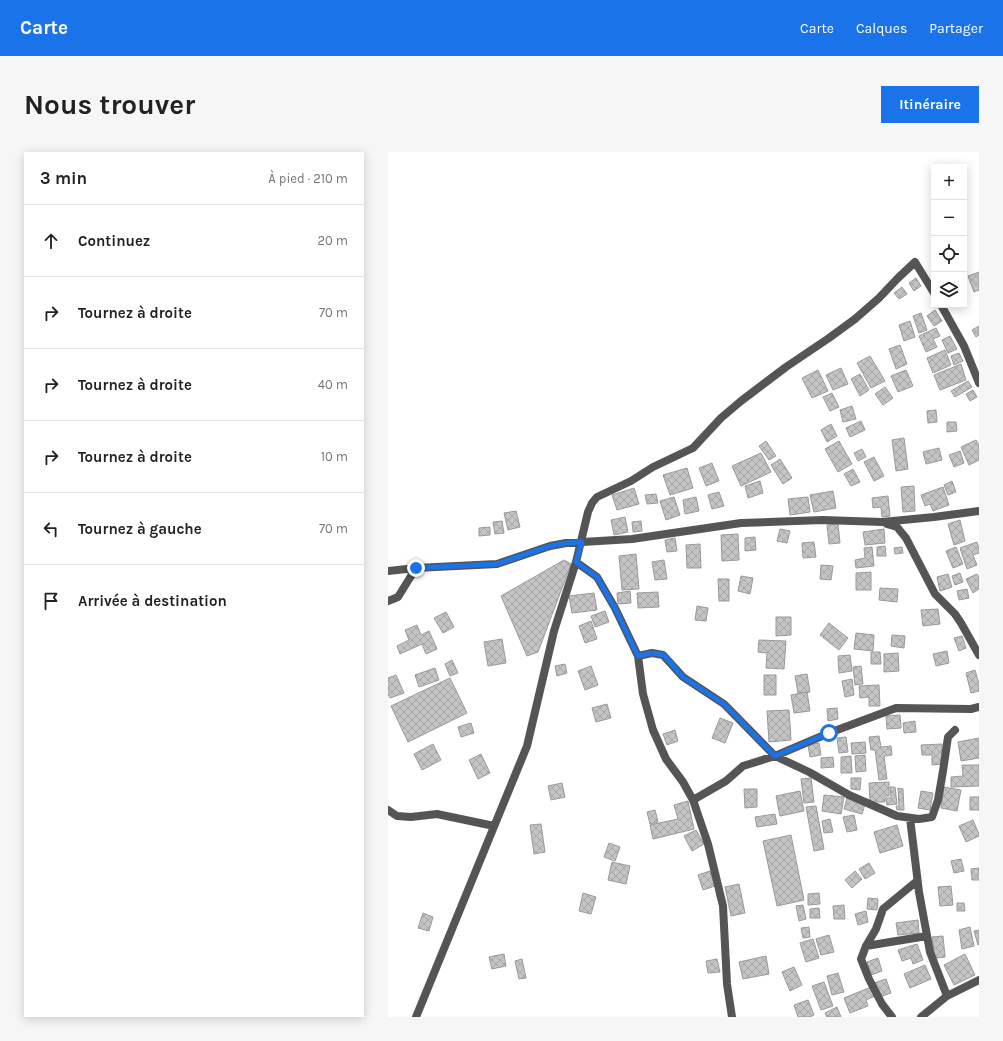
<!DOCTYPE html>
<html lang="fr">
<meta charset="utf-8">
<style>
:root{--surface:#fff;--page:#f6f6f6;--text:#222;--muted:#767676;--line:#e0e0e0;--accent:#1a73e8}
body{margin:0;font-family:Karla,sans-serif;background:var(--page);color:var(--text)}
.controls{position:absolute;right:12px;top:12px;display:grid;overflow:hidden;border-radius:0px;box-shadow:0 2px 10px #0003}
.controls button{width:36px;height:36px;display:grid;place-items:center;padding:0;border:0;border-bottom:1px solid var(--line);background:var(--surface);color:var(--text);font:20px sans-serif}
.stop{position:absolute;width:12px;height:12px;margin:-9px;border:3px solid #1a73e8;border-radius:50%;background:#fff}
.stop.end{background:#1a73e8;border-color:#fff;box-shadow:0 1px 4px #0008}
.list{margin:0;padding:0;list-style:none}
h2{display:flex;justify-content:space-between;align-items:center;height:52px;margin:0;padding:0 16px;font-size:17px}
h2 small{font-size:13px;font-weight:400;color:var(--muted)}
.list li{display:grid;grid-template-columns:26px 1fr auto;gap:12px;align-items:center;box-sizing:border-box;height:72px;padding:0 16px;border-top:1px solid var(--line)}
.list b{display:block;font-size:15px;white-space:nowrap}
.list em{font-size:13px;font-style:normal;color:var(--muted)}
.icon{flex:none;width:22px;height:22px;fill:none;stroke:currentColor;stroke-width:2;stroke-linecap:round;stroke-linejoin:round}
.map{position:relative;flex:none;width:591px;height:865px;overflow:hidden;border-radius:0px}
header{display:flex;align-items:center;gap:24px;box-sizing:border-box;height:56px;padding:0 20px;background:var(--accent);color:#fff}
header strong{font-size:19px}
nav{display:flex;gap:22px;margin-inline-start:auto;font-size:14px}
.intro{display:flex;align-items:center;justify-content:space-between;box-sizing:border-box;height:96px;padding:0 24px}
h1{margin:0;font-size:28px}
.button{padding:10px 18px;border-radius:0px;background:var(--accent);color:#fff;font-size:14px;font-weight:700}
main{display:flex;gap:24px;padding:0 24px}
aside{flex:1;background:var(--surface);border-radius:0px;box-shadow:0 2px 10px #0003}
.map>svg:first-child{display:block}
</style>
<header>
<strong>Carte</strong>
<nav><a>Carte</a><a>Calques</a><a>Partager</a></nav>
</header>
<div class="intro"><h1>Nous trouver</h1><a class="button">Itinéraire</a></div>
<main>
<aside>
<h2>3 min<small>À pied · 210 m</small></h2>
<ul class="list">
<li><svg class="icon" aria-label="ahead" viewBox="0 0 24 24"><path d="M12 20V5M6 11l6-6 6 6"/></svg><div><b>Continuez</b></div><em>20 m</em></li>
<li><svg class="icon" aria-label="right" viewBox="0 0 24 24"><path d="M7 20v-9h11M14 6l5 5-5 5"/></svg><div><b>Tournez à droite</b></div><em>70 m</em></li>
<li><svg class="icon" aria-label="right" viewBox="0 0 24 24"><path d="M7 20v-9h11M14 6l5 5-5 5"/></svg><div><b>Tournez à droite</b></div><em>40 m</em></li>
<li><svg class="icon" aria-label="right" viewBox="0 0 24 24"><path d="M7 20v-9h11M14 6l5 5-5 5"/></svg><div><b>Tournez à droite</b></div><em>10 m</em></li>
<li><svg class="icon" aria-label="left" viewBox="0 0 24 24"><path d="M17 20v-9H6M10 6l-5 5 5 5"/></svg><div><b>Tournez à gauche</b></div><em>70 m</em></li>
<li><svg class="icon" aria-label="arrive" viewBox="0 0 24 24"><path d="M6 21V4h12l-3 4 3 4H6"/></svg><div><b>Arrivée à destination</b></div></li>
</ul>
</aside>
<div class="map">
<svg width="591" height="865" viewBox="0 0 591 865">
<defs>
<pattern id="building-cross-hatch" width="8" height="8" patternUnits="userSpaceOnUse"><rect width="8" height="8" fill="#c4c4c4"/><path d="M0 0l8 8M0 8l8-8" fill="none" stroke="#a7a7a7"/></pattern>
</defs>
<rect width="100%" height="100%" fill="#fff"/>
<path fill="url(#building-cross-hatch)" stroke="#999" d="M 591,120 L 591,138 L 586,140 L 580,124 Z
M 528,126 L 533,134 L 526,139 L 521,131 Z
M 514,135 L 519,142 L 511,147 L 506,141 Z
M 547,158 L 554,169 L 546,174 L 539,164 Z
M 533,161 L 539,178 L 531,181 L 525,164 Z
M 522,169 L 527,185 L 516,189 L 511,173 Z
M 591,174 L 591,183 L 588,185 L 584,178 Z
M 548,176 L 552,184 L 545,187 L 549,195 L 538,200 L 531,184 Z
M 562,184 L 569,197 L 560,201 L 554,188 Z
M 512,193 L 519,212 L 508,217 L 501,197 Z
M 557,198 L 563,213 L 545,221 L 539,206 Z
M 571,201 L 575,209 L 566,213 L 563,204 Z
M 482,204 L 497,229 L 483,236 L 469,211 Z
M 573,212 L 578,228 L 552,238 L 546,223 Z
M 453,216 L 460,232 L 445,238 L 438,223 Z
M 430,218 L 440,239 L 424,246 L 414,226 Z
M 518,218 L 525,234 L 510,240 L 503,224 Z
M 472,222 L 481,238 L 472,244 L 463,227 Z
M 580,229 L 584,235 L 567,245 L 563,239 Z
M 497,235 L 505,246 L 495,253 L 487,242 Z
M 585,238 L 589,245 L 582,249 L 578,242 Z
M 444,241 L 451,255 L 442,259 L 435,245 Z
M 464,254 L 468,267 L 455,270 L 452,258 Z
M 548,258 L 549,270 L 540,271 L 539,259 Z
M 473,269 L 477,278 L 462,285 L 458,276 Z
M 559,270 L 568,270 L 569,279 L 559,280 Z
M 443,272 L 449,284 L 439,290 L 433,278 Z
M 516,286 L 520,317 L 508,319 L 504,288 Z
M 588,288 L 591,293 L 591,308 L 581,313 L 573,295 Z
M 378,289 L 388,304 L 381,308 L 371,294 Z
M 451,289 L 464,312 L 450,320 L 437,297 Z
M 551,296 L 554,308 L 538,312 L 535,300 Z
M 474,297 L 478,305 L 470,309 L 466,301 Z
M 572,299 L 576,311 L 566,315 L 561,303 Z
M 373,301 L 383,320 L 353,334 L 344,314 Z
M 486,305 L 496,324 L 486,329 L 476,310 Z
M 392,307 L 404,326 L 395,332 L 383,313 Z
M 324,311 L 331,329 L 318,334 L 311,316 Z
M 299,316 L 305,336 L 282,343 L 275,323 Z
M 465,317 L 472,330 L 463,334 L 456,322 Z
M 372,329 L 375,341 L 360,346 L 357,334 Z
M 564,329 L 568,340 L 560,343 L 556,333 Z
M 526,334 L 527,359 L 515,360 L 513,335 Z
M 555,335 L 561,353 L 545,359 L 542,352 L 537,354 L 533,343 Z
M 246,336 L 251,352 L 229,358 L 224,343 Z
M 445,339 L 448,356 L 426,360 L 422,343 Z
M 331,340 L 336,354 L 324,357 L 320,343 Z
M 268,342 L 270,351 L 259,352 L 257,343 Z
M 500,344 L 502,364 L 494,365 L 493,355 L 485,356 L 484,346 Z
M 286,345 L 292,363 L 278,368 L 272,349 Z
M 308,345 L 311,359 L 297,362 L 295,348 Z
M 420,345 L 422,360 L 402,363 L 400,347 Z
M 128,359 L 132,375 L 120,378 L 116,361 Z
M 237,365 L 240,380 L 226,383 L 223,368 Z
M 572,368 L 577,389 L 566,393 L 560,372 Z
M 114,369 L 116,381 L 107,382 L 105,370 Z
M 253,369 L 254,379 L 245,380 L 244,370 Z
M 450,372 L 452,391 L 441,392 L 439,373 Z
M 102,375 L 102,383 L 91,384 L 91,376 Z
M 392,377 L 402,379 L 399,391 L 389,389 Z
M 496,377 L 497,391 L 477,393 L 475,380 Z
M 350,382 L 351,408 L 334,409 L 333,383 Z
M 367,385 L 368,398 L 357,399 L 357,386 Z
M 287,386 L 289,399 L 279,400 L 277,388 Z
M 426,390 L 428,405 L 415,406 L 414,391 Z
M 589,390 L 591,397 L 591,401 L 585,403 L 589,413 L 579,417 L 572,396 Z
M 312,392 L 313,416 L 299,416 L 298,393 Z
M 497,394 L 498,404 L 489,404 L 489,395 Z
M 484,395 L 486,414 L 468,416 L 467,408 L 477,406 L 476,396 Z
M 514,395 L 515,401 L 507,402 L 506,396 Z
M 568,395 L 575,412 L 565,416 L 558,399 Z
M 248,402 L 251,437 L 234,438 L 231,404 Z
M 176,408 L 183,412 L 150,500 L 139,504 L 113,444 Z
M 276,408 L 279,427 L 267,428 L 264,410 Z
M 433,413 L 445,414 L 443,428 L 432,427 Z
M 483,420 L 483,438 L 468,438 L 468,421 Z
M 572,421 L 575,430 L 567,433 L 564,424 Z
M 560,422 L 564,435 L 552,439 L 549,425 Z
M 589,422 L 591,425 L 591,437 L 585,441 L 578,427 Z
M 353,424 L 365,426 L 362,442 L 350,439 Z
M 330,427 L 341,427 L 341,449 L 331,449 Z
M 492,436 L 510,437 L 509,450 L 491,448 Z
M 579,437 L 581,446 L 571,448 L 569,439 Z
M 242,439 L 243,451 L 230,452 L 229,441 Z
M 270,440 L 271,455 L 250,456 L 249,441 Z
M 206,441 L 209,458 L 184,461 L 181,444 Z
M 309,454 L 320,456 L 318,469 L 307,468 Z
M 550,457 L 552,472 L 535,474 L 533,458 Z
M 217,459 L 221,470 L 207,475 L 203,464 Z
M 58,460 L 66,475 L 55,481 L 46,466 Z
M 388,465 L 403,465 L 403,483 L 388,484 Z
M 203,469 L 209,487 L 197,491 L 191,474 Z
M 441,471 L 460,486 L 451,498 L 432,483 Z
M 29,473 L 33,483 L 41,479 L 49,497 L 38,502 L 34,492 L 12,502 L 9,494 L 21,488 L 17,478 Z
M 468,481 L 486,483 L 485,499 L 466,497 Z
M 504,483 L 517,484 L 516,496 L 503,494 Z
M 574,484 L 578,496 L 571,499 L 566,486 Z
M 114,487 L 118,511 L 100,514 L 96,490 Z
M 371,488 L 398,489 L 396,517 L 378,516 L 379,501 L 370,500 Z
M 559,499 L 561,511 L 548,514 L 545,502 Z
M 483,500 L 492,500 L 493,512 L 483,512 Z
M 510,501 L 511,519 L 496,520 L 496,502 Z
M 462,503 L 464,519 L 451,521 L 450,504 Z
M 64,508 L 70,521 L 62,524 L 57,512 Z
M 177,512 L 179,521 L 169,524 L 167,514 Z
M 203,514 L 210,533 L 197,538 L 190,519 Z
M 473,514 L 475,532 L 467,533 L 465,515 Z
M 47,516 L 51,528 L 31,535 L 27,523 Z
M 587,518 L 591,532 L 591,539 L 583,541 L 578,521 Z
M 419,522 L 422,540 L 410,541 L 407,524 Z
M 8,523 L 16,541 L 2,546 L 0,542 L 0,526 Z
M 376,523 L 388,523 L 388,543 L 376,543 Z
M 62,526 L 79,561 L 20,590 L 3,554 Z
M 464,527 L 466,543 L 457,545 L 454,529 Z
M 491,533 L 492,554 L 481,554 L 481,545 L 472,546 L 471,534 Z
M 419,540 L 422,559 L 406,561 L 403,543 Z
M 219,552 L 223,566 L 208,570 L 204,556 Z
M 449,556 L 450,567 L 440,569 L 439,557 Z
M 401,558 L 403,588 L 381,590 L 379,559 Z
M 512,563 L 513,576 L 499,577 L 498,564 Z
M 332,566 L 345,571 L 337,591 L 324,586 Z
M 527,569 L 528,580 L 516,581 L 515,571 Z
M 83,571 L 86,581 L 73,585 L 70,575 Z
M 287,578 L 290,589 L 279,593 L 275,582 Z
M 491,584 L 493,595 L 503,594 L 504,603 L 496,604 L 499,627 L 491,628 L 487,598 L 483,598 L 481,585 Z
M 458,585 L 460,600 L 451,601 L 449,586 Z
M 591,586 L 591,606 L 573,609 L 570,590 Z
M 477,590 L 478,601 L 464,602 L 463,591 Z
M 431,591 L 433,603 L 422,605 L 420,593 Z
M 45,592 L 53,608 L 34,618 L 26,602 Z
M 554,592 L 554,612 L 544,613 L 544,603 L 534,603 L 533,593 Z
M 93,602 L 102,621 L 90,627 L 81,608 Z
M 477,603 L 478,619 L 468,620 L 467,604 Z
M 463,604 L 464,621 L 453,621 L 453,605 Z
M 445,605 L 446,615 L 433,616 L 433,606 Z
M 574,613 L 591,613 L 591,634 L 563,635 L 563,625 L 575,624 Z
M 423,626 L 426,650 L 416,651 L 413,627 Z
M 463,626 L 473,626 L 472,638 L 463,637 Z
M 501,630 L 501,644 L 497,644 L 497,650 L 482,650 L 481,631 Z
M 174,631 L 177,645 L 163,648 L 160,634 Z
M 502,635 L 507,635 L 509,652 L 499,653 L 498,646 L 503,646 Z
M 556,635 L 573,638 L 569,659 L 553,656 Z
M 510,636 L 515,637 L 516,658 L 509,658 L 508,654 L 511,654 Z
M 356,637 L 369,637 L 369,655 L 357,656 Z
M 412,639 L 416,659 L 392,664 L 388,644 Z
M 533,639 L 545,641 L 542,658 L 530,656 Z
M 436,643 L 456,645 L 453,662 L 434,659 Z
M 582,645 L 591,645 L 591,658 L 582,658 Z
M 459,646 L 477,652 L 474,662 L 456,657 Z
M 300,649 L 306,677 L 265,687 L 262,673 L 290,667 L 286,653 Z
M 428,654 L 436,697 L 426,699 L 418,655 Z
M 267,658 L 270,670 L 262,672 L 259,660 Z
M 387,662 L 389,672 L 369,675 L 367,665 Z
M 466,663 L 469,678 L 459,680 L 455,665 Z
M 442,667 L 445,680 L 436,681 L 434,669 Z
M 585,668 L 591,682 L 591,684 L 578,690 L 571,674 Z
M 153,672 L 157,700 L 146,702 L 142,673 Z
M 509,673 L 515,694 L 492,701 L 486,680 Z
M 308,678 L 316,692 L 304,699 L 296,684 Z
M 403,683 L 416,748 L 389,754 L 375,689 Z
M 221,691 L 232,695 L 227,709 L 216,705 Z
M 573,707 L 576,719 L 566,721 L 563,709 Z
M 224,710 L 242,714 L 238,732 L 220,728 Z
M 481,711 L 487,721 L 477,727 L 471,717 Z
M 591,716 L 591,728 L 584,728 L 583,717 Z
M 322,719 L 327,734 L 315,738 L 310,723 Z
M 467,719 L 474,727 L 464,736 L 457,728 Z
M 351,732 L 357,761 L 343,764 L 337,735 Z
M 563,734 L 565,753 L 552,754 L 550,735 Z
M 195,741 L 208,745 L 203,762 L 191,759 Z
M 431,741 L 432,752 L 420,753 L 420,742 Z
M 480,746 L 490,747 L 489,758 L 479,757 Z
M 569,751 L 576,751 L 577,759 L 569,759 Z
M 415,753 L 418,767 L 411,769 L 408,754 Z
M 456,753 L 457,767 L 446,767 L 445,754 Z
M 431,756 L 432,766 L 422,766 L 422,757 Z
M 478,759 L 480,770 L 470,773 L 467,762 Z
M 35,761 L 45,765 L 41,779 L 30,776 Z
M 530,768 L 531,781 L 510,783 L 508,771 Z
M 421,775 L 422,785 L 415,786 L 413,776 Z
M 582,775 L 586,794 L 574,797 L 571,778 Z
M 591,778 L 591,792 L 590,793 L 586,779 Z
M 441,783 L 446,800 L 433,803 L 428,787 Z
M 555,784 L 557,805 L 547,806 L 544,785 Z
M 425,787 L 431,806 L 418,810 L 412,791 Z
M 529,792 L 535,808 L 525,812 L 523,806 L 514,809 L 510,798 Z
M 116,802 L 118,814 L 104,817 L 101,805 Z
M 577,802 L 587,823 L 566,833 L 556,813 Z
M 378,804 L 381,822 L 355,827 L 351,810 Z
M 490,806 L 494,819 L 483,823 L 479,810 Z
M 134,807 L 138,826 L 131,827 L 127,809 Z
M 329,807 L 332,820 L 320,821 L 318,809 Z
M 537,813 L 543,827 L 522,836 L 516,822 Z
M 406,815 L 414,833 L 402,839 L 394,820 Z
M 450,821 L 456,840 L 444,843 L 439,824 Z
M 498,827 L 503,841 L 491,845 L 486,831 Z
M 436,830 L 445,854 L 433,858 L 424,834 Z
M 483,835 L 487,844 L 478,848 L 480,854 L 462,861 L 456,846 Z
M 420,848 L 426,863 L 422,865 L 410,865 L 406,853 Z
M 449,855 L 453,865 L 439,865 L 437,861 Z"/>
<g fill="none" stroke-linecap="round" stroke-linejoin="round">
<path stroke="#555" stroke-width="8" d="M 553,153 L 576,194 L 591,231
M 499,372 L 509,375 L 518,386 L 547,442 L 567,462 L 573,471 L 591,503
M 188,410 L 209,425 L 227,456 L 250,504 L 255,542 L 265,578 L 278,607 L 295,630 L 305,648 L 320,692 L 335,754 L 339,832 L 344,865
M 0,419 L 28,416 L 109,412 L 162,394 L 178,391 L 244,387 L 353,371 L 435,368 L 494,370 L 546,365 L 591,359
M 0,449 L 10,445 L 28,416
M 250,504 L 264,501 L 275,503 L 295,525 L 336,552 L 387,604 L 421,620 L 461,643 L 509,664 L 531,667 L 544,665 L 550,648 L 555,619 L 560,585 L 567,578
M 305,648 L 338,629 L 355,614 L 387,604 L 441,581 L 508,556 L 583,557 L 591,555
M 0,658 L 9,664 L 23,665 L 49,662 L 106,674
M 522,666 L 531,740 L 542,800 L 559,844
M 478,794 L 539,784
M 28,865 L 139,594 L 166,479 L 188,410 L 200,360 L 204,351 L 209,345 L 243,329 L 265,315 L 305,296 L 333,266 L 353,249 L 398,215 L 441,186 L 467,167 L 491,146 L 510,126 L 527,110 L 546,141
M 504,865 L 494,852 L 481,827 L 473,807 L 478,794 L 488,777 L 495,757 L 529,729
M 533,865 L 559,844 L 591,828"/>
</g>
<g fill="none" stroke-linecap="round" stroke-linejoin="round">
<path stroke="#1a73e8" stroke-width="5" d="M 28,416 L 109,412 L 162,394 L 178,391 L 194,390 L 188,410 L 209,425 L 227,456 L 250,504 L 264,501 L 276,503 L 295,525 L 336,552 L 387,604 L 441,581"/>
</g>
</svg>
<div class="controls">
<button>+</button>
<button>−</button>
<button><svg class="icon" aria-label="locate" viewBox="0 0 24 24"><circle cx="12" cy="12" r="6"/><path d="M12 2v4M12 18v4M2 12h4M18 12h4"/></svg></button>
<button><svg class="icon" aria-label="layers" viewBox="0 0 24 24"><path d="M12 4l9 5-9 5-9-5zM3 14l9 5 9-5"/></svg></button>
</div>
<div class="stop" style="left:441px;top:581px"></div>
<div class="stop end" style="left:28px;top:416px"></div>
</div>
</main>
